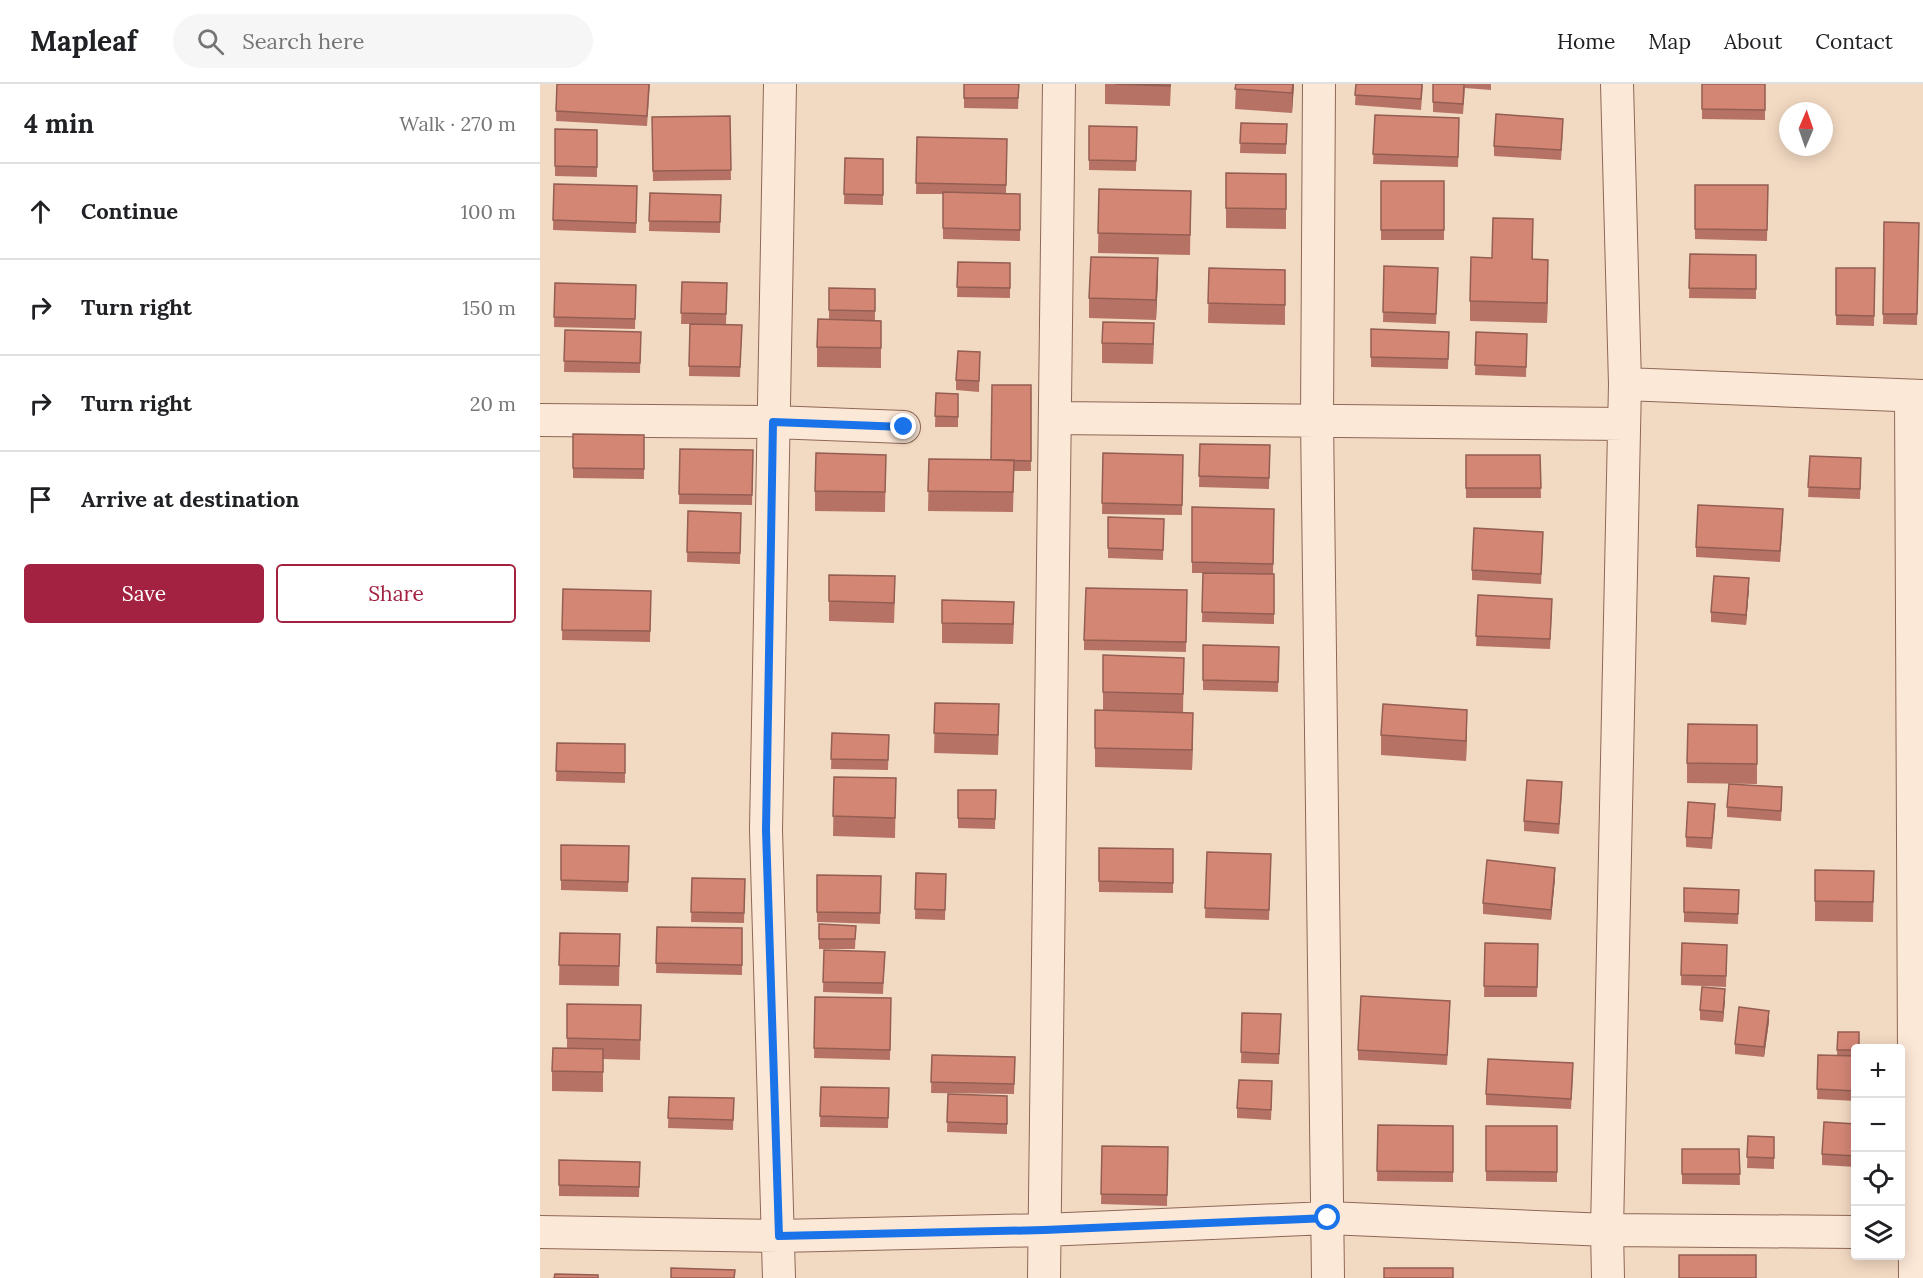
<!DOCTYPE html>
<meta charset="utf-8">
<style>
:root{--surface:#fff;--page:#f6f6f6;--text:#202124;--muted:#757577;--line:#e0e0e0;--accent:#a32241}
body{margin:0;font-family:Lora,serif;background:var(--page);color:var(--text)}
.controls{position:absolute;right:18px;bottom:18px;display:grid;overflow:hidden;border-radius:6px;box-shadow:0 3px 15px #0003}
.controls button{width:54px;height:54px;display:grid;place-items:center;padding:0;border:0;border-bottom:2px solid var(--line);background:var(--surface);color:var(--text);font:30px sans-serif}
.compass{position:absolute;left:1239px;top:18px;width:54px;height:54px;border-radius:50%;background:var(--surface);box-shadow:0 3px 15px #0003;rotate:2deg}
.stop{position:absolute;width:18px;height:18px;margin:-14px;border:4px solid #1a73e8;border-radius:50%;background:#fff}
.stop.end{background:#1a73e8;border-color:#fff;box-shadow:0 2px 6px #0008}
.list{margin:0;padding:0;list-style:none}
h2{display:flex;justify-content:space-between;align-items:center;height:78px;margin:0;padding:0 24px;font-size:26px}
h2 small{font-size:20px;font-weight:400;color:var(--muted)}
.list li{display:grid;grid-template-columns:39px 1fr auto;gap:18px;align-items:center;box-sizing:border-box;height:96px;padding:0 24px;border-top:2px solid var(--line)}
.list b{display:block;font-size:22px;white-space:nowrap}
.list em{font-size:20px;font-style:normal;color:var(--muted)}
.actions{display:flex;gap:12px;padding:18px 24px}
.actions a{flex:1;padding:14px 0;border:2px solid var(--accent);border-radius:6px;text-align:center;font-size:21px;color:var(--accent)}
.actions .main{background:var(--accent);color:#fff}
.icon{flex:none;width:33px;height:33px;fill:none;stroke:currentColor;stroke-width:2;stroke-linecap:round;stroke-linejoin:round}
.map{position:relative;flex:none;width:1383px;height:1194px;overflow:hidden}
header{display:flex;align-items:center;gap:36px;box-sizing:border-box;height:84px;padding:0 30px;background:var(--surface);border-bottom:2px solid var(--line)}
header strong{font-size:28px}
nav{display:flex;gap:33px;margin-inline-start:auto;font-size:21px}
.search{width:420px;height:54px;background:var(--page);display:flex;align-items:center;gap:15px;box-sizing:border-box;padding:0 21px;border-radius:33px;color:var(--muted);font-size:22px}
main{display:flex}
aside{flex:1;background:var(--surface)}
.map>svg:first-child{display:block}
</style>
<header>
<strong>Mapleaf</strong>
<div class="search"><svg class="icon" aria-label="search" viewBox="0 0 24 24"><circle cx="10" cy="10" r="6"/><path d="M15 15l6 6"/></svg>Search here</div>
<nav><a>Home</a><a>Map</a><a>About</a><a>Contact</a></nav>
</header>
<main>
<aside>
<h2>4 min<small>Walk · 270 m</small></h2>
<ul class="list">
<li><svg class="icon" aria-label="ahead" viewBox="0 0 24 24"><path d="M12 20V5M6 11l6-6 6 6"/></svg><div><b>Continue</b></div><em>100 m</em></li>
<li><svg class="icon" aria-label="right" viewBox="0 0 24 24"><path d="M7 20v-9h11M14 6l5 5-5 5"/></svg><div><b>Turn right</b></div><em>150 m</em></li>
<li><svg class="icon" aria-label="right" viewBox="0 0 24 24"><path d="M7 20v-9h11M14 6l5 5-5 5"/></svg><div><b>Turn right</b></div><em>20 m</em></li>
<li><svg class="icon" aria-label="arrive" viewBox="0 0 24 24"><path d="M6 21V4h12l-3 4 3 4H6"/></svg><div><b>Arrive at destination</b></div></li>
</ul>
<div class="actions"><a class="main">Save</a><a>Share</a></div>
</aside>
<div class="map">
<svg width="1383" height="1194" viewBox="0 0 1383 1194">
<rect width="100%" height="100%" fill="#f2d9c2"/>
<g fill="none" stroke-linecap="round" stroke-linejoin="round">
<g stroke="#8e6857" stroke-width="34">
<path id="minor" d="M 779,0 L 777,336 L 788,1194
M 1085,300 L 1383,312
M 1371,312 L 1375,1194
M 516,334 L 1084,340
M 0,336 L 233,338 L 364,343
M 0,1148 L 239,1152 L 504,1146 L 788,1134 L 1067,1146 L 1316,1148
M 239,1194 L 226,746 L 240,0
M 504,1194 L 519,0
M 1068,1194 L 1067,1146 L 1085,300 L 1077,0"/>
</g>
<use href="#minor" stroke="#fce8d7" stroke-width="32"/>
</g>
<path fill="#b67365" d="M 17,0 L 110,0 L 107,42 L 16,37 Z
M 424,0 L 479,0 L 478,25 L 424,24 Z
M 565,0 L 631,0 L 630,22 L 565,20 Z
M 696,0 L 754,0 L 752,29 L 695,25 Z
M 816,0 L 883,0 L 881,26 L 815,21 Z
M 893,0 L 951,0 L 951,6 L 925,4 L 923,30 L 893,28 Z
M 1162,0 L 1225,0 L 1225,36 L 1162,35 Z
M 835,31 L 919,34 L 918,83 L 833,80 Z
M 190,32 L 191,96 L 113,97 L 112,33 Z
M 701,39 L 747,40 L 746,70 L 700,69 Z
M 549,42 L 597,43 L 596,87 L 549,86 Z
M 15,45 L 57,46 L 57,93 L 15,92 Z
M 1023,45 L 1021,76 L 954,72 L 954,62 Z
M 377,53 L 467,55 L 466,109 L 480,110 L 480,157 L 403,155 L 403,110 L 376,110 Z
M 305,74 L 343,75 L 343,121 L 304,120 Z
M 686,89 L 746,90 L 746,145 L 686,144 Z
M 841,97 L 904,97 L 904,156 L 841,156 Z
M 14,100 L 97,102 L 96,149 L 13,146 Z
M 1155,101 L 1228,101 L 1227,157 L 1155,155 Z
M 559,105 L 651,107 L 650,171 L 558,169 Z
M 110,109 L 181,111 L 180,149 L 109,147 Z
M 1344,138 L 1379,139 L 1377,241 L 1343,240 Z
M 993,155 L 993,175 L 1008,196 L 1007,239 L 930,237 L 930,217 L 952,174 Z
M 1150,170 L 1216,171 L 1216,215 L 1149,214 Z
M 418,178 L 470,179 L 470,214 L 417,213 Z
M 844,182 L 898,184 L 896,240 L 843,238 Z
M 669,184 L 745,186 L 745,241 L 668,239 Z
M 1296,184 L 1335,184 L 1334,242 L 1296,241 Z
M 618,194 L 616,236 L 549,234 L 549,214 Z
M 142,198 L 187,199 L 186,241 L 202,241 L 200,293 L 149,292 L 150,240 L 141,240 Z
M 15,199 L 96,201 L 95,245 L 14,243 Z
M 289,204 L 335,205 L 335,236 L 341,237 L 341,284 L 277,283 L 277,263 L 289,235 Z
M 831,245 L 909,248 L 908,285 L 831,283 Z
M 25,246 L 101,248 L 100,289 L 24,288 Z
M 936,248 L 987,250 L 986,293 L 935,291 Z
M 562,259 L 614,259 L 613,280 L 562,279 Z
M 440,268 L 439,308 L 416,306 L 416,296 Z
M 491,301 L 491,387 L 474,387 L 473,428 L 388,427 L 389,375 L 451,376 Z
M 396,309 L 418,310 L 418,343 L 395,343 Z
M 33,350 L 104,351 L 104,395 L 33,394 Z
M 660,360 L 730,361 L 729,405 L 659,403 Z
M 140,365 L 213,366 L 212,421 L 139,420 Z
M 563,369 L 643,371 L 642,431 L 562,430 Z
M 346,371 L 345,428 L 275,427 L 275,407 Z
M 926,371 L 1000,371 L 1001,414 L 926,414 Z
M 1270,372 L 1321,374 L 1320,415 L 1268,413 Z
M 652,423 L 734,425 L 733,490 L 734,490 L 734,540 L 662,538 L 663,489 L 652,489 Z
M 148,427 L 201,429 L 200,480 L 147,478 Z
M 568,433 L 624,435 L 623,476 L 568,474 Z
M 1243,435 L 1240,478 L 1156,473 L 1156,463 Z
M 1003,458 L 1001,500 L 932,496 L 932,486 Z
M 289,491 L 355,512 L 354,539 L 289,537 Z
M 1209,504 L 1206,541 L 1171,538 L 1171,528 Z
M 23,505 L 111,507 L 110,558 L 22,556 Z
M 647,506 L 646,568 L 544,566 L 544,556 Z
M 938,511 L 1012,525 L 1010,565 L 936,562 Z
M 474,537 L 473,560 L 402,559 L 402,539 Z
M 663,561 L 739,563 L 738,608 L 663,606 Z
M 563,571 L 644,574 L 643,629 L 653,649 L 652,686 L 555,683 L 555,626 L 563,627 Z
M 395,619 L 459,640 L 458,671 L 394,669 Z
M 1217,641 L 1217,700 L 1147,699 L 1147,679 Z
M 927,646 L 926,677 L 841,671 L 841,651 Z
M 292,649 L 349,651 L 348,686 L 291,685 Z
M 17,659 L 85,660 L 85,699 L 16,697 Z
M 294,693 L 356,694 L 355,754 L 293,752 Z
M 418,706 L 456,706 L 455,745 L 418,744 Z
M 1022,708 L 1019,750 L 984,747 L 984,737 Z
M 1242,713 L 1241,737 L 1187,733 L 1187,723 Z
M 1175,730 L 1172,765 L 1146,763 L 1146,753 Z
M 21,761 L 89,762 L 88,808 L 21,806 Z
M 559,764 L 633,765 L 633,809 L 559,808 Z
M 667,768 L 731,770 L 729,836 L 665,834 Z
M 1275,786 L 1334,787 L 1333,838 L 1275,837 Z
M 376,789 L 406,790 L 405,836 L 375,835 Z
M 277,791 L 341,792 L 340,840 L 277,838 Z
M 152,794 L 205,795 L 204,839 L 151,838 Z
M 1015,794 L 1011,836 L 943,830 L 943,819 Z
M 1144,804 L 1199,806 L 1198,840 L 1144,838 Z
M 279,840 L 316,842 L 315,865 L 279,865 Z
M 117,843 L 202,844 L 202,891 L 116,889 Z
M 20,849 L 80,850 L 79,902 L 19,901 Z
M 945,859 L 998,860 L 997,913 L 944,913 Z
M 1142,859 L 1187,861 L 1186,903 L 1141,901 Z
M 284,866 L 345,868 L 343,910 L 283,908 Z
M 275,913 L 351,914 L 350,976 L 274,974 Z
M 1185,916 L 1183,938 L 1160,936 L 1160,926 Z
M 27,920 L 101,921 L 100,976 L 63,975 L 63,1008 L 12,1007 L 12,987 L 27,965 Z
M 910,927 L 907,981 L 818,976 L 818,966 Z
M 702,929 L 741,930 L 739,980 L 701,979 Z
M 1229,937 L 1224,973 L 1195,970 L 1195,960 Z
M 1298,948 L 1316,964 L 1316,1017 L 1277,1015 L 1278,971 L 1297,971 Z
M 392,971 L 475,973 L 474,1010 L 391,1009 Z
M 1033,990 L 1031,1025 L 946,1021 L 946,1010 Z
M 281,1003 L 349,1004 L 348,1044 L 280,1043 Z
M 732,1008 L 731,1036 L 697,1034 L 697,1024 Z
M 408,1010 L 467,1012 L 467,1050 L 407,1048 Z
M 129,1013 L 194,1014 L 193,1046 L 128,1044 Z
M 1316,1040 L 1316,1083 L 1282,1081 L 1282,1070 Z
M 838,1041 L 913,1042 L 913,1098 L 837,1097 Z
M 946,1042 L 1017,1042 L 1017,1098 L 946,1097 Z
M 1208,1052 L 1234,1053 L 1234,1085 L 1207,1084 Z
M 562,1062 L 628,1063 L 627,1122 L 561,1120 Z
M 1142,1065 L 1199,1065 L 1200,1101 L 1142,1100 Z
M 19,1076 L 100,1078 L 99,1113 L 19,1112 Z"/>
<path fill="#945e52" d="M 753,0 L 754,0 L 752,29 L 752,9 Z
M 618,174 L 618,194 L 616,236 L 616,216 Z
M 1008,176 L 1008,196 L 1007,239 L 1007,219 Z
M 1209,494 L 1209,504 L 1206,541 L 1206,531 Z
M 927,626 L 927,646 L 926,677 L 926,657 Z
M 653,629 L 653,649 L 652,686 L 652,666 Z
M 1015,784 L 1015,794 L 1011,836 L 1011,826 Z
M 1185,905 L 1185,916 L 1183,938 L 1183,928 Z
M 1229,927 L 1229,937 L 1224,973 L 1224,963 Z"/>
<path fill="#d48675" stroke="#945e52" stroke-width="1.5" d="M 17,0 L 109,0 L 107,32 L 16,27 Z
M 424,0 L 479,0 L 478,14 L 424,14 Z
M 575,0 L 630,0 L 630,2 Z
M 696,0 L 753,0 L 752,9 L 695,5 Z
M 816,0 L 882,0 L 881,15 L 815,11 Z
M 893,0 L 924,0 L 923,20 L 893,18 Z
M 1162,0 L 1225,0 L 1225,26 L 1162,25 Z
M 956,30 L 1023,35 L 1021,66 L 954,62 Z
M 835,31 L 919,34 L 918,73 L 833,70 Z
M 190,32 L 191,86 L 113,87 L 112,33 Z
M 701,39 L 747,40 L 746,60 L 700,59 Z
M 549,42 L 597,43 L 596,77 L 549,76 Z
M 15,45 L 57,46 L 57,83 L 15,82 Z
M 377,53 L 467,55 L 466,101 L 376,99 Z
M 305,74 L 343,75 L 343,111 L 304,110 Z
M 686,89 L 746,90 L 746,125 L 686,124 Z
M 841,97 L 904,97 L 904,146 L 841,146 Z
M 14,100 L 97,102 L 96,139 L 13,136 Z
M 1155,101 L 1228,101 L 1227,146 L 1155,145 Z
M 559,105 L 651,107 L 650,151 L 558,149 Z
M 403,108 L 480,110 L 480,146 L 403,144 Z
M 110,109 L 181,111 L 180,138 L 109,137 Z
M 953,134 L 993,135 L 992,175 L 1008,176 L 1007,219 L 930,217 L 931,173 L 952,174 Z
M 1344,138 L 1379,139 L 1377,230 L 1343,230 Z
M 1150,170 L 1216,171 L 1216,205 L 1149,204 Z
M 551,173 L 618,174 L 616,216 L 549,214 Z
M 418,178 L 470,179 L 470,204 L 417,203 Z
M 844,182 L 898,184 L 896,230 L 843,228 Z
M 669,184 L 745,186 L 745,221 L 668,219 Z
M 1296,184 L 1335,184 L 1334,232 L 1296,231 Z
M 142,198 L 187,199 L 186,230 L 141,229 Z
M 15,199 L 96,201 L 95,235 L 14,233 Z
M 289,204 L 335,205 L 335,227 L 289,226 Z
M 278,235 L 341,237 L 341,264 L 277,263 Z
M 563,238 L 614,239 L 613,260 L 562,259 Z
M 150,240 L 202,241 L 200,283 L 149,282 Z
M 831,245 L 909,248 L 908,275 L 831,273 Z
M 25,246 L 101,248 L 100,279 L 24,277 Z
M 936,248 L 987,250 L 986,283 L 935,281 Z
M 418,267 L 440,268 L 439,297 L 416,296 Z
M 452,301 L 491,301 L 491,377 L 451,376 Z
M 396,309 L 418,310 L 418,333 L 395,332 Z
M 33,350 L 104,351 L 104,385 L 33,384 Z
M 660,360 L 730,361 L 729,394 L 659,392 Z
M 140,365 L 213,366 L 212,411 L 139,410 Z
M 276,369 L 346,371 L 345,408 L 275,407 Z
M 563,369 L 643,371 L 642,421 L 562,419 Z
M 926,371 L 1000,371 L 1001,404 L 926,404 Z
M 1270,372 L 1321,374 L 1320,405 L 1268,403 Z
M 389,375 L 474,376 L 473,408 L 388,407 Z
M 1158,421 L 1243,425 L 1240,467 L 1156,463 Z
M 652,423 L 734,425 L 733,480 L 652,478 Z
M 148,427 L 201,429 L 200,469 L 147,468 Z
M 568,433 L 624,435 L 623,466 L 568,464 Z
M 934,444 L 1003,448 L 1001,490 L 932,486 Z
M 663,489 L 734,490 L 734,530 L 662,528 Z
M 289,491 L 355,492 L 354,519 L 289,517 Z
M 1174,492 L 1209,494 L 1206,531 L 1171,528 Z
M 546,504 L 647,506 L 646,558 L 544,556 Z
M 23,505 L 111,507 L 110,547 L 22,546 Z
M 938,511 L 1012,515 L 1010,555 L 936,552 Z
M 402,516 L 474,518 L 473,540 L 402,539 Z
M 663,561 L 739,563 L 738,598 L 663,596 Z
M 563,571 L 644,574 L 643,610 L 563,608 Z
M 395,619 L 459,620 L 458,651 L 394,649 Z
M 843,620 L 927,626 L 926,657 L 841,651 Z
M 555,626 L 653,629 L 652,666 L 555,664 Z
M 1148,640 L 1217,641 L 1217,680 L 1147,679 Z
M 292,649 L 349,651 L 348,676 L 291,675 Z
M 17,659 L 85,660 L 85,689 L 16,687 Z
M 294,693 L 356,694 L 355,734 L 293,732 Z
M 987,696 L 1022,698 L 1019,740 L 984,737 Z
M 1189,700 L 1242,703 L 1241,727 L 1187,723 Z
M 418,706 L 456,706 L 455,735 L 418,734 Z
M 1148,718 L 1175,720 L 1172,754 L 1146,753 Z
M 21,761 L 89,762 L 88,798 L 21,796 Z
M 559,764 L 633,765 L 633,799 L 559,797 Z
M 667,768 L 731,770 L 729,826 L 665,824 Z
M 947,776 L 1015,784 L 1011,826 L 943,819 Z
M 1275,786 L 1334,787 L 1333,818 L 1275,817 Z
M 376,789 L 406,790 L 405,826 L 375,825 Z
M 277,791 L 341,792 L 340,829 L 277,828 Z
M 152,794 L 205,795 L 204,829 L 151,828 Z
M 1144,804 L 1199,806 L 1198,830 L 1144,828 Z
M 279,840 L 316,842 L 315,855 L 279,855 Z
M 117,843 L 202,844 L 202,881 L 116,879 Z
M 20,849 L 80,850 L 79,882 L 19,881 Z
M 945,859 L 998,860 L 997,903 L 944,902 Z
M 1142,859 L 1187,861 L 1186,892 L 1141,891 Z
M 284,866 L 345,868 L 343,899 L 283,898 Z
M 1162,903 L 1185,905 L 1183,928 L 1160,926 Z
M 821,912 L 910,917 L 907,971 L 818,966 Z
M 275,913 L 351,914 L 350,966 L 274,964 Z
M 27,920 L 101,921 L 100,956 L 27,954 Z
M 1199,923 L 1229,927 L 1224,963 L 1195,960 Z
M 702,929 L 741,930 L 739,970 L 701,968 Z
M 1298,948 L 1319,948 L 1319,964 L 1316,964 L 1316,966 L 1297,966 Z
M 13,964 L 63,965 L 63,988 L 12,987 Z
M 392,971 L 475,973 L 474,1000 L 391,998 Z
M 1278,971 L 1316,972 L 1316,1007 L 1277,1005 Z
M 948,975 L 1033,979 L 1031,1015 L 946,1010 Z
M 699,996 L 732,997 L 731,1026 L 697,1024 Z
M 281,1003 L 349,1004 L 348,1034 L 280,1032 Z
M 408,1010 L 467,1012 L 467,1040 L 407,1038 Z
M 129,1013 L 194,1014 L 193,1036 L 128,1034 Z
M 1284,1038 L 1316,1040 L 1316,1072 L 1282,1070 Z
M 838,1041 L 913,1042 L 913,1088 L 837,1087 Z
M 946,1042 L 1017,1042 L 1017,1088 L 946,1087 Z
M 1208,1052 L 1234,1053 L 1234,1074 L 1207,1073 Z
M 562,1062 L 628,1063 L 627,1111 L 561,1110 Z
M 1142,1065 L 1199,1065 L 1200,1090 L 1142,1090 Z
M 19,1076 L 100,1078 L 99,1103 L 19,1101 Z
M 1139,1171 L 1216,1171 L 1216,1194 L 1139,1194 Z
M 131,1184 L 195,1186 L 194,1194 L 131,1194 Z
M 844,1184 L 913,1184 L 913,1194 L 844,1194 Z
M 15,1190 L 58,1191 L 58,1194 L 14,1194 Z"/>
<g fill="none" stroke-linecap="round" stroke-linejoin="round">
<path stroke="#1a73e8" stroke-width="8" d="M 364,343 L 233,338 L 226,746 L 239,1152 L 504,1146 L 788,1134"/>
</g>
</svg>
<div class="controls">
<button>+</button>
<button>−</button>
<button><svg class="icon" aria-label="locate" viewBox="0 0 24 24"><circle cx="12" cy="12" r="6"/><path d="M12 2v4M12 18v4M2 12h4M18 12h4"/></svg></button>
<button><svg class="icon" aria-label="layers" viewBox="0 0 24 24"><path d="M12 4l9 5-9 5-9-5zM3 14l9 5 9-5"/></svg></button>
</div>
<svg class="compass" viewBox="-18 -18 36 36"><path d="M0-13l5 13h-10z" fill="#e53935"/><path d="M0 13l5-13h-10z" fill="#757577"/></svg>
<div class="stop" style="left:788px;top:1134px"></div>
<div class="stop end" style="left:364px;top:343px"></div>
</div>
</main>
